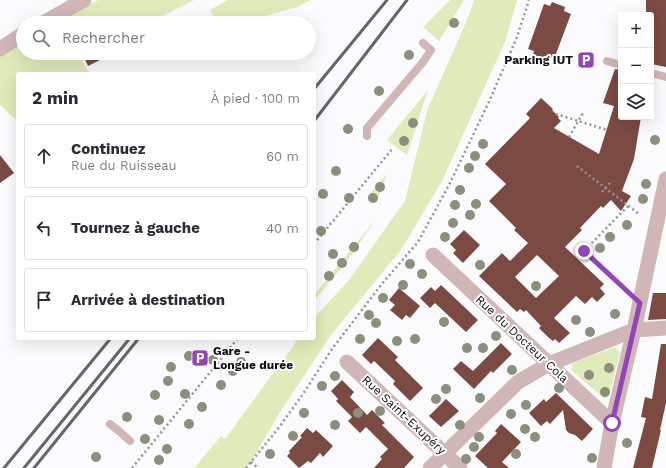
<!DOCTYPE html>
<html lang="fr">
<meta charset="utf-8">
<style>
:root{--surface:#fff;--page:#f7f7f7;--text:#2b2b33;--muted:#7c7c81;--line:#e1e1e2}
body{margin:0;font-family:"Work Sans",sans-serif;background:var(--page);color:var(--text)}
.controls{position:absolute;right:12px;top:12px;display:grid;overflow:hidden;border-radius:4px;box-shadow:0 4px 16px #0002}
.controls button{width:36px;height:36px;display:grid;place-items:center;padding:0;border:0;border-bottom:1px solid var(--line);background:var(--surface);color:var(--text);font:20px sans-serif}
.stop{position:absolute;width:12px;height:12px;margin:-9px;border:3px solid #9345b5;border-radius:50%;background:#fff}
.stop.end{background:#9345b5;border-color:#fff;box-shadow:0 1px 4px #0008}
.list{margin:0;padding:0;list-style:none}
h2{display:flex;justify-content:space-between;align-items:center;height:52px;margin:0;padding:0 16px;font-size:17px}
h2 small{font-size:13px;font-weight:400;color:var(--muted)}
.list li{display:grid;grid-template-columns:26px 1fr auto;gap:12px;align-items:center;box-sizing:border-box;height:64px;margin:0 8px 8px;padding:0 8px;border:1px solid var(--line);border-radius:4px}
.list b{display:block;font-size:15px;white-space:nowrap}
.list p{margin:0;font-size:13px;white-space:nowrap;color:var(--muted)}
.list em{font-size:13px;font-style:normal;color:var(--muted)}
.icon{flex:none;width:22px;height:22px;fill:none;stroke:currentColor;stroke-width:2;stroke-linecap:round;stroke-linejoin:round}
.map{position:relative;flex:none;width:666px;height:468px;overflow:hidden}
.search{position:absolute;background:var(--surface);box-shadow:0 4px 16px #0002;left:16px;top:16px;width:300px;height:44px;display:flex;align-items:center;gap:10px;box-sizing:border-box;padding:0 14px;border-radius:22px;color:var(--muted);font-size:15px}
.panel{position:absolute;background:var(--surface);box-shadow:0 4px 16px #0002;left:16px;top:72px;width:300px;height:268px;border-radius:4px}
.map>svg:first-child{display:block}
</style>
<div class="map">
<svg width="666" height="468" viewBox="0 0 666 468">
<rect width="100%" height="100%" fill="#fbfbfd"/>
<path fill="#dfebba" d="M 98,0 L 194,0 L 149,23 L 121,23 L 117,21 L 114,23 L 53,23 Z
M 228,0 L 311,0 L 297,7 L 241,23 L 216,23 L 210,10 Z
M 450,0 L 464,0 L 439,41 L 423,27 Z
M 474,0 L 517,0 L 505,42 L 442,181 L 401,250 L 331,335 L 280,412 L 251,462 L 246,468 L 194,468 L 221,436 L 225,439 L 299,338 L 314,338 L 314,318 L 349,280 L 405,201 L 427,111 L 469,15 Z
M 23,39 L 23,53 L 78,53 L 90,74 L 18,74 L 18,122 L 0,105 L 0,51 Z
M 428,90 L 407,155 L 387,140 Z
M 387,174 L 376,203 L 368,196 Z
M 375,220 L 349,259 L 314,301 L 314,295 Z
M 615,347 L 620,353 L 609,396 L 604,398 L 571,370 L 572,363 Z"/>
<path fill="#7b4a43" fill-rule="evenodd" d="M 646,0 L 666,0 L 666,67 L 651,64 L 651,15 L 646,15 Z
M 552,2 L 565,7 L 564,11 L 571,14 L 554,59 L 548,56 L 546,60 L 533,55 L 534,51 L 528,49 L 544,4 L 550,6 Z
M 82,53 L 114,53 L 88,66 Z
M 615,69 L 621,70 L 621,117 L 641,117 L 634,159 L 622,191 L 631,196 L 621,211 L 611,200 L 603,208 L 601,206 L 580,228 L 582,230 L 565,247 L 604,284 L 600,288 L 605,294 L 597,302 L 592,297 L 585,304 L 576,296 L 554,318 L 570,333 L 559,343 L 555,339 L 553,341 L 548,337 L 539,328 L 541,326 L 526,310 L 524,312 L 520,309 L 517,312 L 479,276 L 502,253 L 510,261 L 528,243 L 514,230 L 516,228 L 489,201 L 506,184 L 485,164 L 530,118 L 526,114 L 541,98 L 553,109 L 552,110 L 559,117 L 558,118 L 561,121 L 554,128 L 599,154 L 614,106 L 603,103 ZM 537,255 L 559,276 L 536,298 L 515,277 Z
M 0,155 L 14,173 L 0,183 Z
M 464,230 L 480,245 L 463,263 L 453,253 L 456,250 L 450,244 Z
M 441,285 L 478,320 L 466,332 L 435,303 L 430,308 L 420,298 L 431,287 L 435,291 Z
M 399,288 L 420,306 L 410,318 L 406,315 L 402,320 L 390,310 L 395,305 L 389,300 Z
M 653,293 L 666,293 L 666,319 L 648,320 Z
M 378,338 L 398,357 L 395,360 L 423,388 L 410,401 L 393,384 L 395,381 L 374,361 L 371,364 L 362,355 Z
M 501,343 L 512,354 L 493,373 L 491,371 L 474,389 L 453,369 L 461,361 L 473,371 Z
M 661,344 L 666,344 L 666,403 L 660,430 L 661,430 L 652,468 L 633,468 L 646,418 L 641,417 L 645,397 L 652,399 Z
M 342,380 L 354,392 L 350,397 L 367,415 L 372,410 L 385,423 L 382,425 L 414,457 L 404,468 L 374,468 L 382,459 L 380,457 L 388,449 L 366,427 L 360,433 L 348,421 L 352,417 L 336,401 L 338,399 L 331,391 Z
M 556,393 L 593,429 L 582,441 L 575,435 L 569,433 L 566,430 L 563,410 L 550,424 L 547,421 L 541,426 L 529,413 L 544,399 L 546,402 Z
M 446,399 L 459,411 L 441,427 L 429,416 Z
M 501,424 L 521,442 L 502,462 L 509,468 L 488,468 L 475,456 L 497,433 L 495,431 Z
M 307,428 L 313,433 L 316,430 L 333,446 L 323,457 L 320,453 L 311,463 L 308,461 L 299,468 L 287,456 L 290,453 L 289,451 L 302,437 L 300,436 Z"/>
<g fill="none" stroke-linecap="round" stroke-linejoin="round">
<path stroke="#959597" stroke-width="2.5" stroke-dasharray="2 3" stroke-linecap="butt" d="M 556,114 L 607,130
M 569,137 L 583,113
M 577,166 L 639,214
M 628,206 L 584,251 L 629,293
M 314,244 L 393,148
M 251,462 L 258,468
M 132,468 L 238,338
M 246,468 L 277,430 L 303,394 L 332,349 L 381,285 L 418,242 L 449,185 L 488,104 L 517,37 L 529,0"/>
<path stroke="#d1b6b7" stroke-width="8" d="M 607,61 L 621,65
M 651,73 L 666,77
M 367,136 L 367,128 L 423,62 L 431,50 L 423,43
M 110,424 L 119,431 L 130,441"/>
<path stroke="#d1b6b7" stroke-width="15" d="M 43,23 L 84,0
M 0,49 L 23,34
M 433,255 L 612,423
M 347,362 L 460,468
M 430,468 L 518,382 L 549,364 L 634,330 L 666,328
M 604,468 L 612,423 L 634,330 L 666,179"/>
<path stroke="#666669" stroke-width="3" d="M 314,89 L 387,0
M 314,121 L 407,0
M 4,468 L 111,338
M 24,468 L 130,338
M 34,468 L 139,338"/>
<path stroke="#959597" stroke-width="2.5" stroke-dasharray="2 3" stroke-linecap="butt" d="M 602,192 L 610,183"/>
</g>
<g fill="#8b8f7b">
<circle cx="454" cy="23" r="5"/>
<circle cx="409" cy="55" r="5"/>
<circle cx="379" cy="91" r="5"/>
<circle cx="413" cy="123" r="5"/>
<circle cx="348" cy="129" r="5"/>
<circle cx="655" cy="140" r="5"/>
<circle cx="404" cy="141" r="5"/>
<circle cx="483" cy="144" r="5"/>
<circle cx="475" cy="156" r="5"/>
<circle cx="469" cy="168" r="5"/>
<circle cx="336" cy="171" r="5"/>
<circle cx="646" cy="184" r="5"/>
<circle cx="380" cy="187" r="5"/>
<circle cx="460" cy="190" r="5"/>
<circle cx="323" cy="194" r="5"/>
<circle cx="349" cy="198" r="5"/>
<circle cx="373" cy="198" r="5"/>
<circle cx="643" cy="199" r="5"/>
<circle cx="476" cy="204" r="5"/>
<circle cx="455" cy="205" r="5"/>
<circle cx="470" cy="215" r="5"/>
<circle cx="453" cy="223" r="5"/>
<circle cx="627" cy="225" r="5"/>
<circle cx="321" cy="231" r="5"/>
<circle cx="445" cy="237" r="5"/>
<circle cx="610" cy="237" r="5"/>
<circle cx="354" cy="247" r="5"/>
<circle cx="600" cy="248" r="5"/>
<circle cx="333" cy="254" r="5"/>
<circle cx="342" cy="263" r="5"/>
<circle cx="410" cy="264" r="5"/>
<circle cx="480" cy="265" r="5"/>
<circle cx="422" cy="274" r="5"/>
<circle cx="329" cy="276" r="5"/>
<circle cx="403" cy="285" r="5"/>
<circle cx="536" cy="286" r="5"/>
<circle cx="383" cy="298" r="5"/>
<circle cx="615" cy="314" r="5"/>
<circle cx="369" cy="315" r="5"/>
<circle cx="576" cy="320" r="5"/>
<circle cx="444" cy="322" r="5"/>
<circle cx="376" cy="323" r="5"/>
<circle cx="590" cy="332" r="5"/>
<circle cx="496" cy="336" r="5"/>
<circle cx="360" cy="339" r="5"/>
<circle cx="415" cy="339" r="5"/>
<circle cx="397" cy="341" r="5"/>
<circle cx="467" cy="348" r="5"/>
<circle cx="483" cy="348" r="5"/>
<circle cx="189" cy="356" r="5"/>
<circle cx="213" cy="360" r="5"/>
<circle cx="241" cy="362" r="5"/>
<circle cx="171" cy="367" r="5"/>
<circle cx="609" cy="368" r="5"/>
<circle cx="512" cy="370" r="5"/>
<circle cx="233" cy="371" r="5"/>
<circle cx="589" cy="375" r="5"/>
<circle cx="335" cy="376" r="5"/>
<circle cx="168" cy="381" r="5"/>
<circle cx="221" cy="385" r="5"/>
<circle cx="322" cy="386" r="5"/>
<circle cx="559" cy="388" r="5"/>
<circle cx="446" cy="389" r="5"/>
<circle cx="605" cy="392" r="5"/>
<circle cx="185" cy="394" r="5"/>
<circle cx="155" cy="395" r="5"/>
<circle cx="480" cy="398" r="5"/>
<circle cx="436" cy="399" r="5"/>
<circle cx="526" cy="405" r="5"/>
<circle cx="202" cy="407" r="5"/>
<circle cx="380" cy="411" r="5"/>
<circle cx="304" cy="413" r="5"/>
<circle cx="358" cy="413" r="5"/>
<circle cx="511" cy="414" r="5"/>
<circle cx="127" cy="417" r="5"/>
<circle cx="159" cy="420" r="5"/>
<circle cx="189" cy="424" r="5"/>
<circle cx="335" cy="425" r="5"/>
<circle cx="460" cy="425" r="5"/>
<circle cx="525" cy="429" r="5"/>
<circle cx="293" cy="436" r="5"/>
<circle cx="479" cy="437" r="5"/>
<circle cx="535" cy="437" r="5"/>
<circle cx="145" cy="439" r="5"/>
<circle cx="627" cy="443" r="5"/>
<circle cx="474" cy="447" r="5"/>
<circle cx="167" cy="449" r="5"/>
<circle cx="270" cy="454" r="5"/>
<circle cx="516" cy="454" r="5"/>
<circle cx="96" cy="457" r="5"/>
<circle cx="592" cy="458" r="5"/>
<circle cx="466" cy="459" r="5"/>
<circle cx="159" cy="460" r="5"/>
</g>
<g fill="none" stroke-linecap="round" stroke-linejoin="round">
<path stroke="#9345b5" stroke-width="5" d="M 584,251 L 640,303 L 612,423"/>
</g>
<defs>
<g id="parking-square" transform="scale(0.9)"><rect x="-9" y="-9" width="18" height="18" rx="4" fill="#9345b5" stroke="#fff"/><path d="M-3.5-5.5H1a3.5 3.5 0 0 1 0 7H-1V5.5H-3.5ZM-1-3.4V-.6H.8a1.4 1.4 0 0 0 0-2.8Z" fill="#fff"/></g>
</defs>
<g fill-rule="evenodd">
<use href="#parking-square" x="586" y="60"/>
<use href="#parking-square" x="200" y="358"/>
</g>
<g text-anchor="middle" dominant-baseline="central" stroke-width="4" stroke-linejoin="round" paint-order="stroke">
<g font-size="12" font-weight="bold" fill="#101014" stroke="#fff" text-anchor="end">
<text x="573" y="60">Parking IUT</text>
<text x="213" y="351" text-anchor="start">Gare -<tspan x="213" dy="14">Longue durée</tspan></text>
</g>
<g font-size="12" fill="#101014" stroke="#fff">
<text transform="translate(522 339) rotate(43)">Rue du Docteur Cola</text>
<text transform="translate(404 415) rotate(43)">Rue Saint-Exupéry</text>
</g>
</g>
</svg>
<div class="controls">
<button>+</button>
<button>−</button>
<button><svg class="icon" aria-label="layers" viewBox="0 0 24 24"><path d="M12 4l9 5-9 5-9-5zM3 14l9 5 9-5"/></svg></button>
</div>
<div class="stop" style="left:612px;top:423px"></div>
<div class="stop end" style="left:584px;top:251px"></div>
<div class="search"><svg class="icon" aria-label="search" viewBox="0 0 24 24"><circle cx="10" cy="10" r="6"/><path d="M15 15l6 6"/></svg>Rechercher</div>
<section class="panel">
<h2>2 min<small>À pied · 100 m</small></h2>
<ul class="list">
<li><svg class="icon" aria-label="ahead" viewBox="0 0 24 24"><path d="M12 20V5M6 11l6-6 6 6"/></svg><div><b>Continuez</b><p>Rue du Ruisseau</p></div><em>60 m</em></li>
<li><svg class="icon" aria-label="left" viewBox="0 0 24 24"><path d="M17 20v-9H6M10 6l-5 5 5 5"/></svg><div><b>Tournez à gauche</b></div><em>40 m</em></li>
<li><svg class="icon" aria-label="arrive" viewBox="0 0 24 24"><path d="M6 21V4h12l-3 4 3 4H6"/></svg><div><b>Arrivée à destination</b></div></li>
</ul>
</section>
</div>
